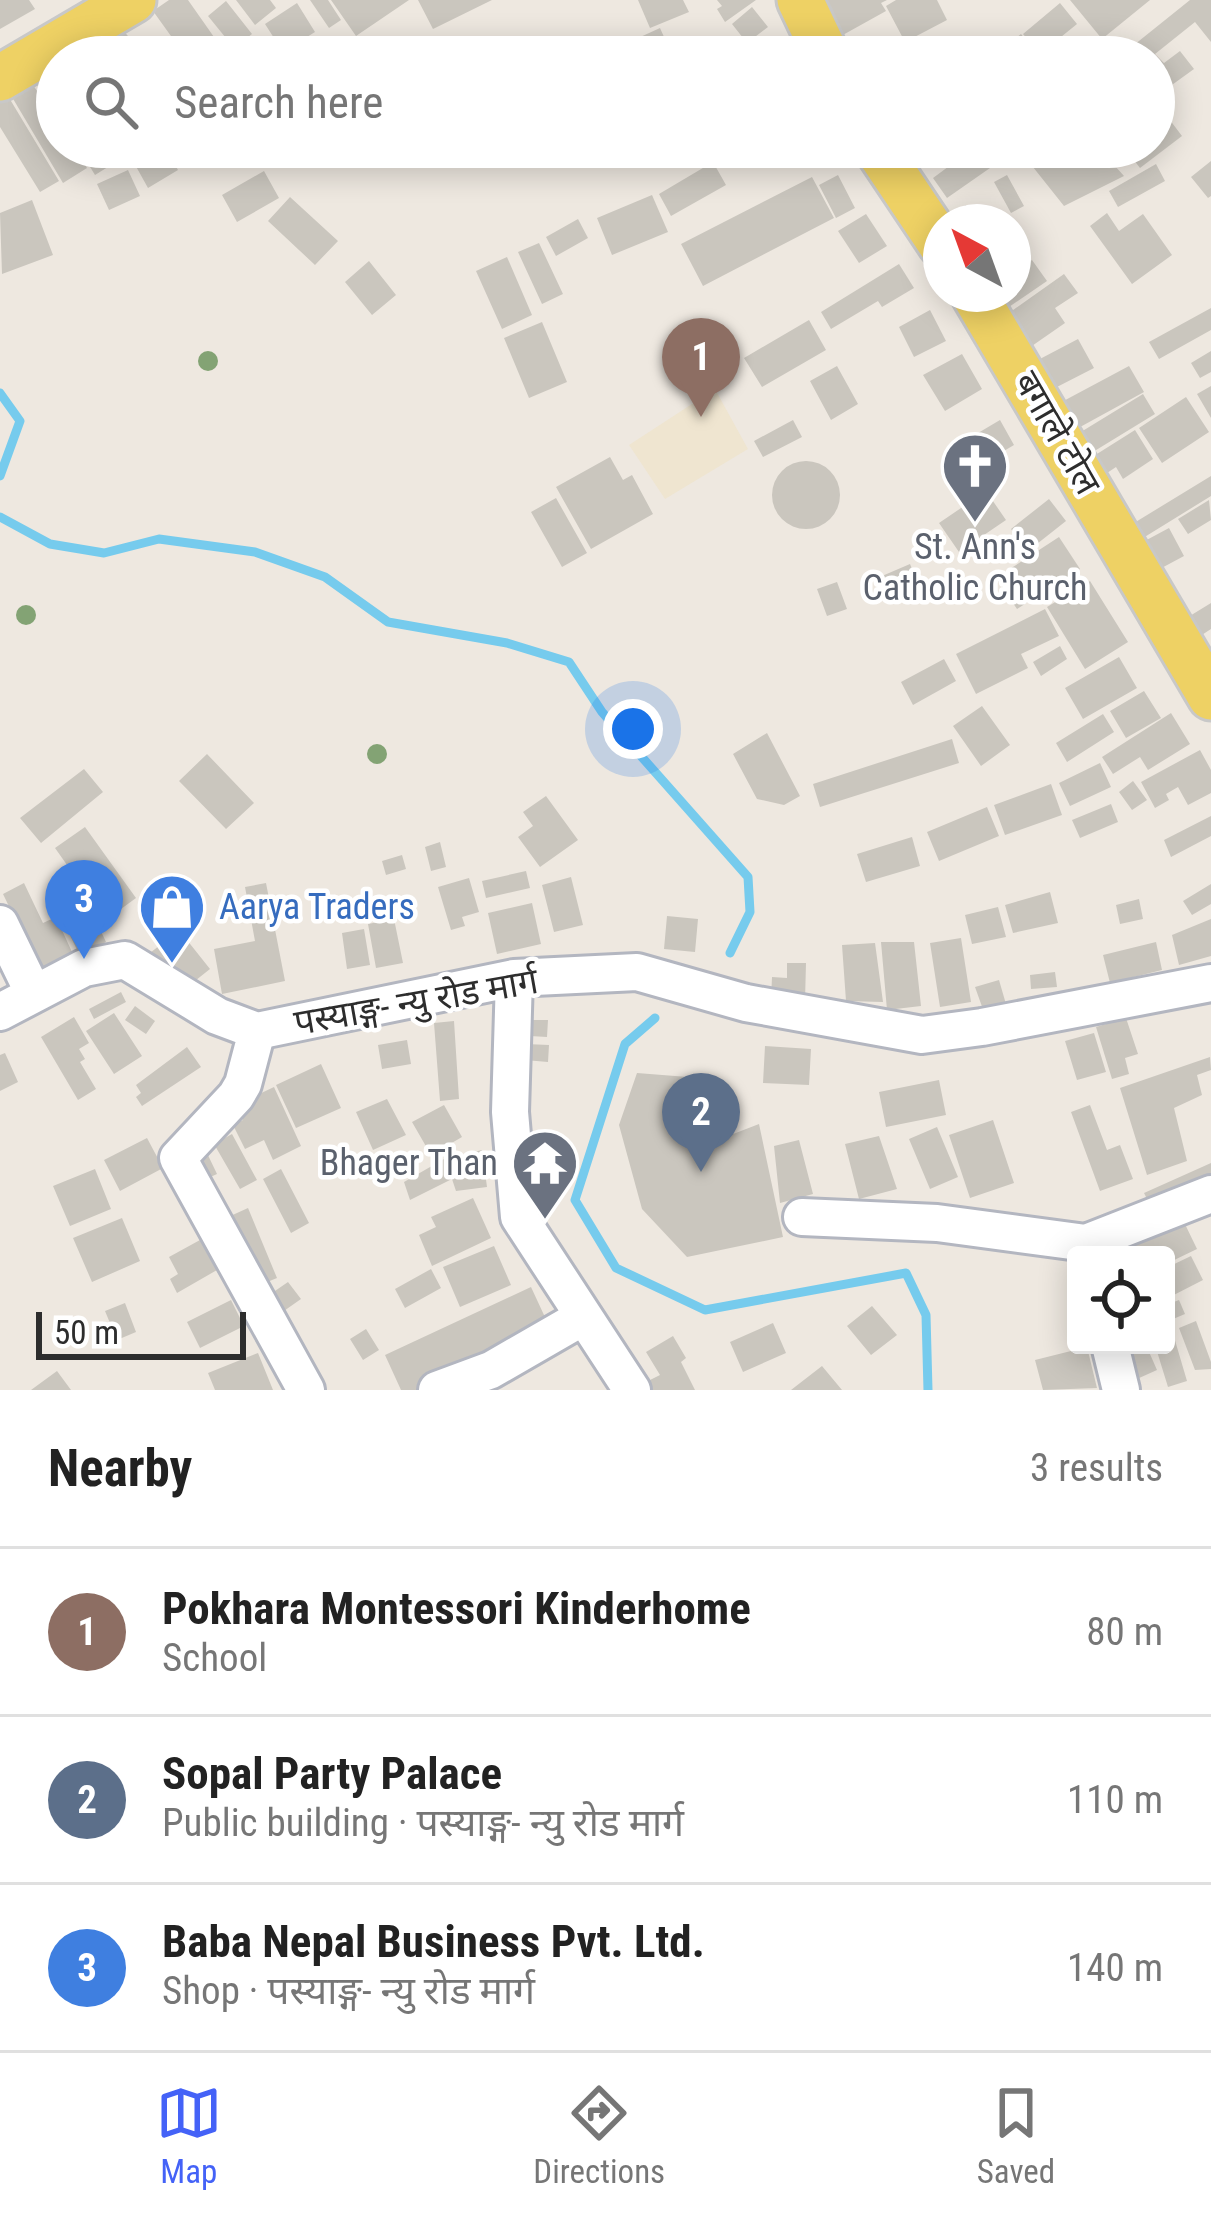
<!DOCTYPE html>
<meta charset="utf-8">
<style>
:root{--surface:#fff;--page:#f2f2f2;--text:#222;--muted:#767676;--line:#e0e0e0;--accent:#4462f7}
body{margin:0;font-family:"Roboto Condensed","Noto Sans Devanagari",sans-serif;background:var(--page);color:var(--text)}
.controls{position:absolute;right:36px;bottom:36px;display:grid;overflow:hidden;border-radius:12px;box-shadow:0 6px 30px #0003}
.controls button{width:108px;height:108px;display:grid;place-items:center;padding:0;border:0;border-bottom:3px solid var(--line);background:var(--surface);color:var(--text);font:60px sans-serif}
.compass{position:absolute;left:923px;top:204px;width:108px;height:108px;border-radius:50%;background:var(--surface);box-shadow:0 6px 30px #0003;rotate:319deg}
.scale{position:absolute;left:36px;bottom:30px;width:210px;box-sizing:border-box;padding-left:12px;border:6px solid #2d2d2d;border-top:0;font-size:33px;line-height:42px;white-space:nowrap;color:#2d2d2d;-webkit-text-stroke:9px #fff;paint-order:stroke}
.you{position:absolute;left:633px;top:729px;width:42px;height:42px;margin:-30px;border:9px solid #fff;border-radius:50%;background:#1a73e8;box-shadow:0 0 0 18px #1a73e833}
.badge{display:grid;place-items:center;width:78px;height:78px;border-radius:50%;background:var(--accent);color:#fff;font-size:39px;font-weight:700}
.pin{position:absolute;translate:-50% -99px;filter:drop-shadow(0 3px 6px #0008)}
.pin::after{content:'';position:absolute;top:63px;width:42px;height:36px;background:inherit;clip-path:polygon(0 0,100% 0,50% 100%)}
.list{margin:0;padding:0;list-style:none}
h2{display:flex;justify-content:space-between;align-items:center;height:156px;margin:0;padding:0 48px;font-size:51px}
h2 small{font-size:39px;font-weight:400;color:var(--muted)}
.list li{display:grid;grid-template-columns:78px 1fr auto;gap:36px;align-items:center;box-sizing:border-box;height:168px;padding:0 48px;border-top:3px solid var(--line)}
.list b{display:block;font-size:45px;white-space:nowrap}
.list p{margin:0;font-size:39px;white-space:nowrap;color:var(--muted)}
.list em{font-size:39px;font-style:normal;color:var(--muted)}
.icon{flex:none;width:66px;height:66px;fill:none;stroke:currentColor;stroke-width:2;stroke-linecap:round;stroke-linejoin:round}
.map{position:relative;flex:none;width:1211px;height:1390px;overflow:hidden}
.search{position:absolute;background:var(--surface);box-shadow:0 6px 30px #0003;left:36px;right:36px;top:36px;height:132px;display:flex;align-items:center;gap:30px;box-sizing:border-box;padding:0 42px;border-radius:66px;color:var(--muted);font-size:45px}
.sheet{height:660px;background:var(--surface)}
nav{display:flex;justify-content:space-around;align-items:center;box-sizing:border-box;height:168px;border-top:3px solid var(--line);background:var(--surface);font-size:33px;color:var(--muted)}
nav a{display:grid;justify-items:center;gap:6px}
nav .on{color:var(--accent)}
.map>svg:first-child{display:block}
</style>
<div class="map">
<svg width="1211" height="1390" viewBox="0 0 1211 1390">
<rect width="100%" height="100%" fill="#eee8e0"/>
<path fill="#efe5d0" d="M 715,389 L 748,449 L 665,499 L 629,445 Z"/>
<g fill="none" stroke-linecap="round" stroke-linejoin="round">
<path stroke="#76cbed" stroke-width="9" d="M 0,393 L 20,421 L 0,476
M 0,517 L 50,544 L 104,553 L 159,539 L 255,552 L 325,577 L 388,622 L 507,643 L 569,662 L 602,712 L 748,877 L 750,912 L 730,953
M 655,1018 L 625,1044 L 575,1200 L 616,1268 L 705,1310 L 906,1273 L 926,1315 L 928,1390"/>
</g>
<path fill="#cac6be" d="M 0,0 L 29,0 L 35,9 L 0,29 Z
M 169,0 L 188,0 L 228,57 L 186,57 L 153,11 Z
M 236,0 L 270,0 L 276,8 L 255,25 Z
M 310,0 L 328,0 L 341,20 L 329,28 Z
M 331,0 L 409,0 L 356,36 Z
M 418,0 L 492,0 L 433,29 Z
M 638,0 L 683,0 L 689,12 L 650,28 Z
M 717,0 L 756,0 L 725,22 L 717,9 L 722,6 Z
M 821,0 L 887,0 L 881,3 L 886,11 L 841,36 Z
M 896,0 L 937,0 L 947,20 L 905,42 L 886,6 Z
M 1070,0 L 1150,0 L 1102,39 Z
M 1190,0 L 1211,0 L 1211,42 L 1195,22 L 1155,54 L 1164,63 L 1180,51 L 1194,69 L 1158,95 L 1154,90 L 1154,57 L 1127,57 L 1124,53 Z
M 226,1 L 252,34 L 234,48 L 208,16 Z
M 297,3 L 315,32 L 283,52 L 265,24 Z
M 1060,3 L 1077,24 L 1040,54 L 1023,34 Z
M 752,7 L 768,27 L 747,43 L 732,24 Z
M 112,17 L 143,54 L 141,57 L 101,57 L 86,39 Z
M 660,28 L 673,57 L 618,57 L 614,49 Z
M 1021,34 L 1036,53 L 1030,57 L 992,57 Z
M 920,36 L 934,57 L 888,57 Z
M 507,38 L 519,57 L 476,57 Z
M 774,43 L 779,57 L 741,57 Z
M 57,61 L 57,112 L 33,79 Z
M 29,79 L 57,121 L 57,147 L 74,147 L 87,168 L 63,183 L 9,92 Z
M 5,91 L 59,181 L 40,192 L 0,127 L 0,93 Z
M 1154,99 L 1182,136 L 1140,168 L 1124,147 L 1154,147 Z
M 78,147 L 118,147 L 124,157 L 95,175 Z
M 157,147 L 165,147 L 178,170 L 148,188 L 133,161 Z
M 272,147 L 301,147 L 308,155 L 298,163 L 285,147 L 278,154 Z
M 602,147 L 629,147 L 608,158 Z
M 722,147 L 755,147 L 728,159 Z
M 975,147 L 1020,147 L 947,198 L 933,178 Z
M 1048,147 L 1098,147 L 1124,176 L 1064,206 L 1029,162 Z
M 1211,161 L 1211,196 L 1208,198 L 1191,177 Z
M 713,162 L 726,185 L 671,216 L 659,194 Z
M 1156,164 L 1165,181 L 1118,207 L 1109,191 Z
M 128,170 L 140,196 L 109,210 L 97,184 Z
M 264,171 L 279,198 L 237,222 L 222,195 Z
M 838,175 L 855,208 L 836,218 L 819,185 Z
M 1007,175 L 1024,206 L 1011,213 L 994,182 Z
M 812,177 L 834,218 L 703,286 L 681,244 Z
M 652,195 L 668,232 L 612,255 L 597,218 Z
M 290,197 L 338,241 L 315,265 L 268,221 Z
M 32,200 L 53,255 L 2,274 L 0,213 Z
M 966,205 L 976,222 L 945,222 L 943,218 Z
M 1107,213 L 1119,231 L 1143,214 L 1172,255 L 1132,284 L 1090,226 Z
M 866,214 L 887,246 L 859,263 L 838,231 Z
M 578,219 L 588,238 L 556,256 L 546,237 Z
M 539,243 L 563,294 L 542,304 L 518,252 Z
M 507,257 L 532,315 L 502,329 L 476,271 Z
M 1032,260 L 1047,281 L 1006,309 L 996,294 L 1013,294 L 1013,274 Z
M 369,261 L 396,295 L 372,315 L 345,282 Z
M 899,264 L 914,288 L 882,307 L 878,301 L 831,329 L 821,312 Z
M 1064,274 L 1078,293 L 1055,308 L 1065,323 L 1029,348 L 1006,315 Z
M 1211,308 L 1211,330 L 1159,359 L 1149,342 Z
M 930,310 L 946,341 L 914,357 L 899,327 Z
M 809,320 L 826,350 L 762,387 L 744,358 Z
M 542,322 L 567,382 L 529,398 L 504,338 Z
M 1078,339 L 1094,368 L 1053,389 L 1038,360 Z
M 1211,351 L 1211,372 L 1200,378 L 1191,363 Z
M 962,354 L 982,389 L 945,411 L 923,375 Z
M 837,366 L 858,404 L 831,420 L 810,381 Z
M 1129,366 L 1144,392 L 1071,432 L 1056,405 Z
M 1211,386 L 1211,418 L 1197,394 Z
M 1143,394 L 1155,414 L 1088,455 L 1076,435 Z
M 1186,397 L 1209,432 L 1162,463 L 1139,428 Z
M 793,420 L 802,437 L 763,457 L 754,441 Z
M 1000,420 L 1014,445 L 987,461 L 973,436 Z
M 1135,430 L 1153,459 L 1123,479 L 1116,467 L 1101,477 L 1089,459 Z
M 610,457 L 623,480 L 632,475 L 653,514 L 591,549 L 556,487 Z
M772 495a34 34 0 1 1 68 0a34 34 0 1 1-68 0Z
M 1211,476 L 1211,496 L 1143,538 L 1134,523 Z
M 986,491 L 1006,520 L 959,552 L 939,523 Z
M 556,498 L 587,553 L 562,567 L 531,512 Z
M 1049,499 L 1066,521 L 1028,551 L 1011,529 Z
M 1209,500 L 1211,520 L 1188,534 L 1178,519 Z
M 1169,528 L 1184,556 L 1156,571 L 1141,543 Z
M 1059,537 L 1080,569 L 1017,609 L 996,578 Z
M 910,564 L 918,583 L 883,597 L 875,579 Z
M 1090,581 L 1128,642 L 1085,669 L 1047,607 Z
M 837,582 L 847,609 L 827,616 L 817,589 Z
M 1211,603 L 1211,629 L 1191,642 L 1180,622 Z
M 1045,609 L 1059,636 L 1021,654 L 1028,668 L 976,694 L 956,654 Z
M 1060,646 L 1067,659 L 1041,676 L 1033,662 Z
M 1119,657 L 1137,688 L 1083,719 L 1065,688 Z
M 944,659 L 956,681 L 913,705 L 901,682 Z
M 1144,691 L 1161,718 L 1126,738 L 1110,711 Z
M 982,706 L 1010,745 L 981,766 L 953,726 Z
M 1171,713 L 1190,744 L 1148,770 L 1140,757 L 1113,774 L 1102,757 Z
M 1103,714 L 1114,732 L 1067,762 L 1056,743 Z
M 767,733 L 800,796 L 784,805 L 757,799 L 733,754 Z
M 952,739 L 959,763 L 820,807 L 813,784 Z
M 1200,750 L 1211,770 L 1211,793 L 1188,805 L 1178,787 L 1166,794 L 1169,800 L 1155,808 L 1141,782 Z
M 207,754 L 254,803 L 226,829 L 179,781 Z
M 1100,763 L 1111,787 L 1070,806 L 1059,783 Z
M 84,769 L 103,792 L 41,843 L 20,818 Z
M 1133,781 L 1147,800 L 1132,810 L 1119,792 Z
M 1051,784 L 1062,815 L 1005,835 L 994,805 Z
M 546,796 L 578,840 L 540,867 L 518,837 L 533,826 L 523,812 Z
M 1111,804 L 1118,822 L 1080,838 L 1072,820 Z
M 987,807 L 999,836 L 939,861 L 927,832 Z
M 1211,816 L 1211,836 L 1171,857 L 1164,840 Z
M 85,827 L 136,898 L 106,920 L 55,848 Z
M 912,837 L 920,866 L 866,882 L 857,854 Z
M 440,842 L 446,867 L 431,871 L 425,847 Z
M 402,855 L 406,869 L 386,875 L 382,861 Z
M 526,871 L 530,888 L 486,898 L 482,881 Z
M 571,877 L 583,925 L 554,932 L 542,885 Z
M 469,878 L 479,912 L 462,917 L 465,926 L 451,930 L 438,887 Z
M 24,883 L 43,923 L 56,917 L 77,963 L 44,979 L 3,894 Z
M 266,883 L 285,981 L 222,994 L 214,949 L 255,941 L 245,887 Z
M 1211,884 L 1211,904 L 1192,915 L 1183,901 Z
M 1050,892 L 1058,923 L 1013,933 L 1005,905 Z
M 1139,899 L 1143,919 L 1120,924 L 1116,905 Z
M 532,903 L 541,944 L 497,954 L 488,913 Z
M 998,907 L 1006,937 L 972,944 L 965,915 Z
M 90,908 L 106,942 L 80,956 L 63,921 Z
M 667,916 L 698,919 L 695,952 L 664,949 Z
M 394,919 L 403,963 L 376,968 L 368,924 Z
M 1211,919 L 1211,956 L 1179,965 L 1172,935 Z
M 364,929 L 370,965 L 347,969 L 342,933 Z
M 179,930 L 210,969 L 181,992 L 150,953 Z
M 961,938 L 971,1002 L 940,1007 L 930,943 Z
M 881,942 L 914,942 L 921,1006 L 887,1010 Z
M 1156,942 L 1162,970 L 1110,983 L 1103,955 Z
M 875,943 L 883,1002 L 846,1001 L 842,945 Z
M 787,963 L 806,963 L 805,1001 L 771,1000 L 772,977 L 787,978 Z
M 1055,972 L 1057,987 L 1031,989 L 1030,975 Z
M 999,980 L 1008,1011 L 985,1015 L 975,987 Z
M 121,992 L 126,1002 L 94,1019 L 89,1009 Z
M 135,1006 L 155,1021 L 146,1034 L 125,1020 Z
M 114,1013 L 142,1056 L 114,1074 L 86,1031 Z
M 74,1017 L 89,1043 L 79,1049 L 85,1059 L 80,1062 L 96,1089 L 78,1100 L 41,1037 Z
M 1126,1018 L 1138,1054 L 1125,1058 L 1129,1074 L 1112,1079 L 1096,1027 Z
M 531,1020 L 548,1020 L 547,1037 L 530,1036 Z
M 454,1021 L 459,1099 L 440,1101 L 434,1023 Z
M 1094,1033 L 1106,1072 L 1077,1080 L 1065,1041 Z
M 407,1040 L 411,1064 L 382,1069 L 378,1045 Z
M 526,1044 L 549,1045 L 548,1062 L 525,1060 Z
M 765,1046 L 811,1049 L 809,1085 L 763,1083 Z
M 187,1047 L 201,1067 L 142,1106 L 136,1097 L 141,1093 L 136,1085 Z
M 5,1053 L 18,1082 L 0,1091 L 0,1055 Z
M 1210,1057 L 1211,1070 L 1197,1075 L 1202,1095 L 1174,1108 L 1187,1161 L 1147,1175 L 1120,1088 Z
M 321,1064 L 341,1108 L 296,1128 L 276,1085 Z
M 637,1073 L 713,1079 L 728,1136 L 759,1124 L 783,1237 L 687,1257 L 642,1209 L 619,1125 Z
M 939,1080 L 946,1115 L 886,1127 L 879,1092 Z
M 274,1087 L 301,1146 L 273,1160 L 264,1140 L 245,1149 L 233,1125 L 243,1120 L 236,1105 Z
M 387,1099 L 406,1135 L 373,1150 L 356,1112 Z
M 444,1105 L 462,1137 L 431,1155 L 412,1122 Z
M 1090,1105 L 1107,1150 L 1120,1145 L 1133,1179 L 1100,1191 L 1071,1112 Z
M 993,1120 L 1014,1183 L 970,1198 L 949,1135 Z
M 937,1127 L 958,1177 L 930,1189 L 909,1139 Z
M 232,1134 L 257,1180 L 240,1189 L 214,1144 Z
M 879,1136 L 897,1189 L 859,1199 L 845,1144 Z
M 147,1138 L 163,1168 L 120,1191 L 104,1160 Z
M 799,1140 L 813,1194 L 780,1203 L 774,1146 Z
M 482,1150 L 487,1187 L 456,1191 L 452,1179 L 410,1200 L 404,1182 L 444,1159 Z
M 206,1151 L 217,1174 L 195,1184 L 184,1161 Z
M 1211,1163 L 1211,1183 L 1152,1209 L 1144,1193 Z
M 95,1169 L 111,1209 L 70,1226 L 53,1186 Z
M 281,1169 L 309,1223 L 291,1233 L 263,1179 Z
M 473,1198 L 491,1238 L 432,1266 L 419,1235 L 436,1227 L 431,1217 Z
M 248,1208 L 277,1278 L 255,1287 L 226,1218 Z
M 122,1218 L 140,1261 L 92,1282 L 73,1238 Z
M 1183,1220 L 1197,1249 L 1166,1264 L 1166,1255 L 1135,1255 L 1131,1246 Z
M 200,1240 L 217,1270 L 177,1293 L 170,1279 L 178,1274 L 169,1257 Z
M 494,1246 L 511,1285 L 460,1307 L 443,1267 Z
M 1191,1256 L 1203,1280 L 1166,1299 L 1166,1268 Z
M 431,1269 L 441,1288 L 405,1308 L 395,1289 Z
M 288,1282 L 301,1299 L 271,1320 L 259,1302 Z
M 531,1287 L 550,1328 L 416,1390 L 401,1390 L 385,1355 Z
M 231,1300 L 244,1326 L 200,1348 L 187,1322 Z
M 1179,1300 L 1185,1314 L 1166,1322 L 1166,1305 Z
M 125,1303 L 136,1332 L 117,1340 L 105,1311 Z
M 872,1306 L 897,1335 L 871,1355 L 847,1326 Z
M 1196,1321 L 1211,1362 L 1211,1369 L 1195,1370 L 1179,1328 Z
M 773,1323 L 786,1353 L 743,1372 L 730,1342 Z
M 366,1329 L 379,1350 L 363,1360 L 350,1339 Z
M 673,1336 L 686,1358 L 681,1362 L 695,1390 L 652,1390 L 648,1381 L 660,1375 L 646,1352 Z
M 1174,1337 L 1187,1381 L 1168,1387 L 1155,1345 L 1166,1345 L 1166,1339 Z
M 1135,1345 L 1146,1345 L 1157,1370 L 1128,1383 L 1115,1354 Z
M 1087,1347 L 1097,1388 L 1043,1390 L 1035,1360 Z
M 258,1353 L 273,1390 L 215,1390 L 208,1373 Z
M 822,1366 L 842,1390 L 791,1390 Z
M 57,1371 L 71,1390 L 31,1390 Z"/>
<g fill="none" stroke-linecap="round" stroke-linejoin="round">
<g stroke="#b3b6c0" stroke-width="42">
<path id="minor" d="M 0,924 L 34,994
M 514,978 L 510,1112 L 519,1217 L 632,1390
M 0,1012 L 84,968 L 125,960 L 217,1016 L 257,1031 L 514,978 L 637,972 L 746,1003 L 922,1035 L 982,1027 L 1211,983
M 257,1031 L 243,1084 L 236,1096 L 178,1158 L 306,1390
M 802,1217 L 937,1223 L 1086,1243 L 1211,1194
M 1110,1345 L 1121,1390
M 437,1390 L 491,1370 L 583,1317"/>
</g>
<g stroke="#c8c8c8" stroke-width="51">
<path id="major" d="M 800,0 L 827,57
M 0,78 L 133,0
M 876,147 L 941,244
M 974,294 L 1211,697"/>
</g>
<use href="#minor" stroke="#fff" stroke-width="36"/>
<use href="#major" stroke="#eed164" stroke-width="45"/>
</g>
<g fill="#83a374">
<circle cx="208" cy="361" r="10"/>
<circle cx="26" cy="615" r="10"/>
<circle cx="377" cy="754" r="10"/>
</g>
<defs>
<g id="church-pin" transform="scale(3.45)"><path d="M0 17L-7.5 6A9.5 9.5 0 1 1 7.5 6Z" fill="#6b7280" stroke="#fff"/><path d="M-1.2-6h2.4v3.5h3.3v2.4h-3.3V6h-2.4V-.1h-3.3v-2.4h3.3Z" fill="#fff"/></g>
<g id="shop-pin" transform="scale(3.45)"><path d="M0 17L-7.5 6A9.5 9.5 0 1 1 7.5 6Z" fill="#3f7fe0" stroke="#fff"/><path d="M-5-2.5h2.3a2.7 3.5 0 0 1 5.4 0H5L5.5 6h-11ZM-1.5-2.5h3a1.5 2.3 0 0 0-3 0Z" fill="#fff"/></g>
<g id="temple-pin" transform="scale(3.45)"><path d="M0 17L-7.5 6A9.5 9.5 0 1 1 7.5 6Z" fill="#6b7280" stroke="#fff"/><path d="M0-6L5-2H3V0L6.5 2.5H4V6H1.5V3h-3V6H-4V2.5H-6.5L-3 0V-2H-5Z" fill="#fff"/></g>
</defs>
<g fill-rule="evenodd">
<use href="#church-pin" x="975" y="466"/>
<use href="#shop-pin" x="172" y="907"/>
<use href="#temple-pin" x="545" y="1163"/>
</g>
<g text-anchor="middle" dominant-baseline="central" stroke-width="9" stroke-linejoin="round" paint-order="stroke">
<g font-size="36" fill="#2d2d2d" stroke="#fff">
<text transform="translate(1057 433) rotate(60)">बगाले टोल</text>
<text transform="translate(416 1002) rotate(-10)">पस्याङ्ग- न्यु रोड मार्ग</text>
</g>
<g font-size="36" fill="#5b616d" stroke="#fff">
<text x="975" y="547">St. Ann's<tspan x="975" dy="41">Catholic Church</tspan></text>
<text x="498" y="1163" text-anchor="end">Bhager Than</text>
</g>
<g font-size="36" fill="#366cbe" stroke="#fff" text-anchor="start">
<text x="219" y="907">Aarya Traders</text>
</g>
</g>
</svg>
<div class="controls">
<button><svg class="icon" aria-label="locate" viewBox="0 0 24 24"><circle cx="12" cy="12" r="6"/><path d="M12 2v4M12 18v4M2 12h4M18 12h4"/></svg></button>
</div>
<svg class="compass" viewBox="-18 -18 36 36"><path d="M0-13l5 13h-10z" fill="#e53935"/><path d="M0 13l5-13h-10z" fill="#767676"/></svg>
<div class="scale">50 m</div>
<div class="you"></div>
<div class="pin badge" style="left:701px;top:417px;background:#8d6e63">1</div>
<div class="pin badge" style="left:701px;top:1172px;background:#5c6f8a">2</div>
<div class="pin badge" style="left:84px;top:959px;background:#3f7fe0">3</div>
<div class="search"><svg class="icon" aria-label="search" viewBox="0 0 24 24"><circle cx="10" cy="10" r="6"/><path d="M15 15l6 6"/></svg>Search here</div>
</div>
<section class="sheet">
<h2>Nearby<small>3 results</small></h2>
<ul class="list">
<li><span class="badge" style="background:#8d6e63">1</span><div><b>Pokhara Montessori Kinderhome</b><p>School</p></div><em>80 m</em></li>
<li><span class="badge" style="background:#5c6f8a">2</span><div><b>Sopal Party Palace</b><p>Public building · पस्याङ्ग- न्यु रोड मार्ग</p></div><em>110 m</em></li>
<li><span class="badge" style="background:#3f7fe0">3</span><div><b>Baba Nepal Business Pvt. Ltd.</b><p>Shop · पस्याङ्ग- न्यु रोड मार्ग</p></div><em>140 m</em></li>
</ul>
</section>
<nav>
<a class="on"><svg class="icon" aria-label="map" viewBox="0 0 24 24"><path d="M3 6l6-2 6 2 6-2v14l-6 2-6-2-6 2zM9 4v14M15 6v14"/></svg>Map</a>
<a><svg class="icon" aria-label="directions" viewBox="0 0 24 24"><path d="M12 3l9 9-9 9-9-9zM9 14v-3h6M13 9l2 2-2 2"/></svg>Directions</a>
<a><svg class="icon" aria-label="saved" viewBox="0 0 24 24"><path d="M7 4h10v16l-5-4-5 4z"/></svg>Saved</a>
</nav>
